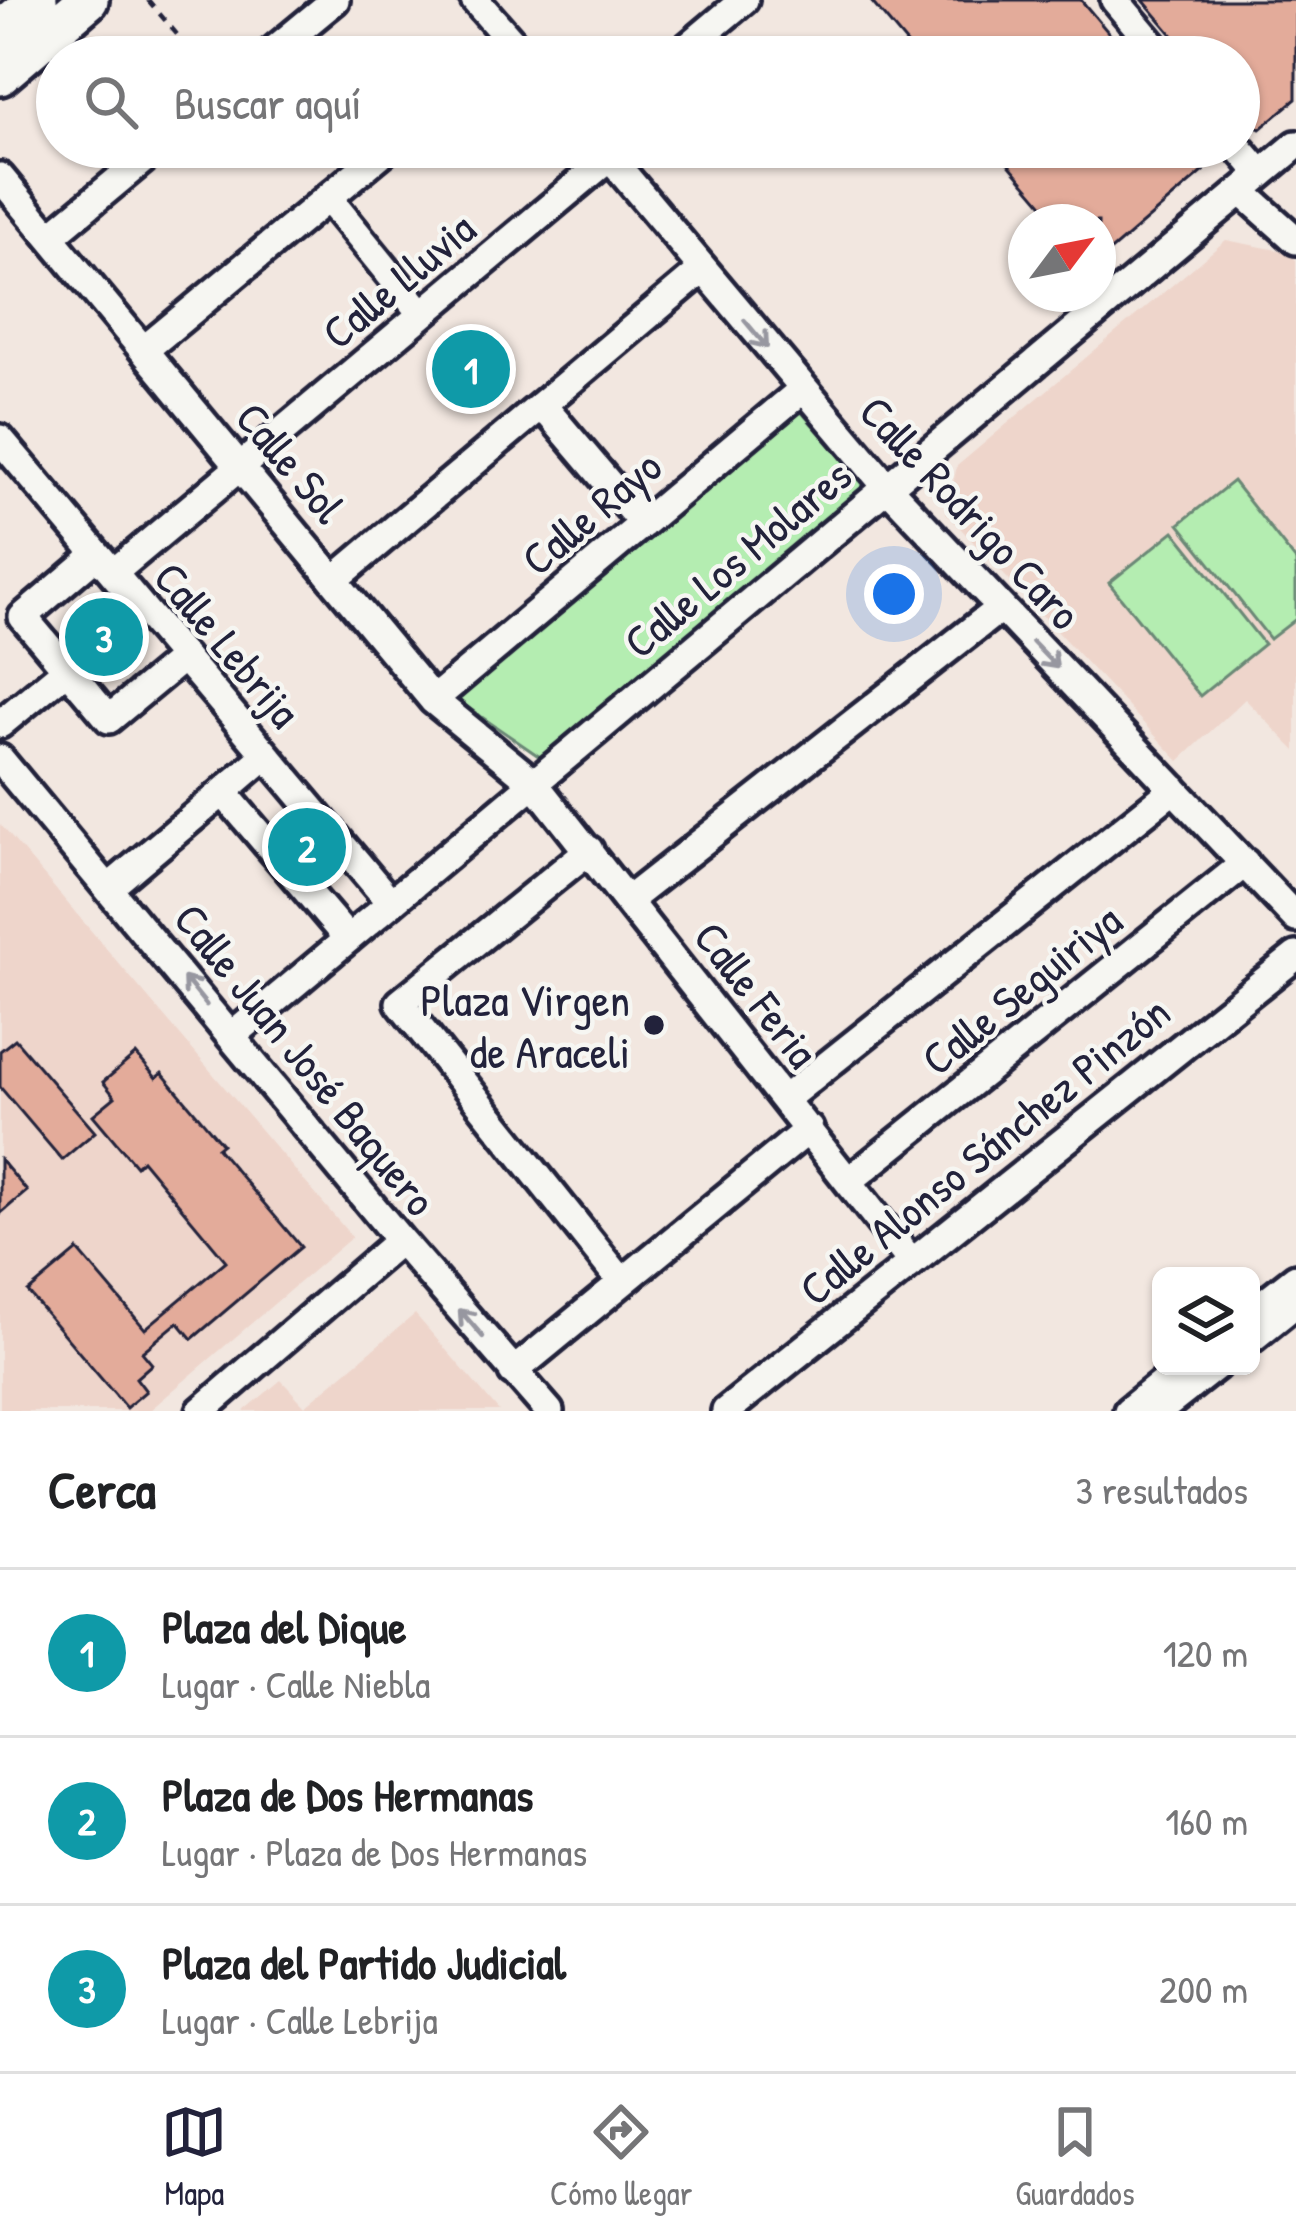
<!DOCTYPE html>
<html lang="es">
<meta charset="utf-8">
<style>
:root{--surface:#fff;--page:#f2f2f2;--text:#202124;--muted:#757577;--line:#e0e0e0;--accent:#22223b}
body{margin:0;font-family:"Patrick Hand",sans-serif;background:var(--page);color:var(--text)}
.controls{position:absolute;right:36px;bottom:36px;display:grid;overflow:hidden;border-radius:18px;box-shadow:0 3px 9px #0004}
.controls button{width:108px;height:108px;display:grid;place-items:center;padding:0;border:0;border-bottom:3px solid var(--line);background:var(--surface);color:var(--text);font:60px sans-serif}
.compass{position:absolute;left:1008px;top:204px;width:108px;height:108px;border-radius:50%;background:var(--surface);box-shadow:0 3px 9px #0004;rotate:58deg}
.you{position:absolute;left:894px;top:594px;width:42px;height:42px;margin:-30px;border:9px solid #fff;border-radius:50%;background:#1a73e8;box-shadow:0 0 0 18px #1a73e833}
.badge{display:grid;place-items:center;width:78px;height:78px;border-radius:50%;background:var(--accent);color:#fff;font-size:39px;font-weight:700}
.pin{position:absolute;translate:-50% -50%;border:6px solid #fff;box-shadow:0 3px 12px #0006}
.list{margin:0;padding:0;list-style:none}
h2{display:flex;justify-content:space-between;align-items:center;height:156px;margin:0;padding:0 48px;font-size:51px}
h2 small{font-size:39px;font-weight:400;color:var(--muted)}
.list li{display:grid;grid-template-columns:78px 1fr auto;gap:36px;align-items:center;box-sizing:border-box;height:168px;padding:0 48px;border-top:3px solid var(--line)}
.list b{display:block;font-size:45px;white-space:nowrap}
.list p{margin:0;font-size:39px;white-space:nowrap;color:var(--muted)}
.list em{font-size:39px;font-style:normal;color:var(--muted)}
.icon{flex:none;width:66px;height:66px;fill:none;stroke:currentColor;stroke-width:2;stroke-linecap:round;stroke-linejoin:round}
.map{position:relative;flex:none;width:1296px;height:1411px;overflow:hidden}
.search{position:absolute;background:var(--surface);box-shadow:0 3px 9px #0004;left:36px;right:36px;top:36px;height:132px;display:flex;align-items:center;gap:30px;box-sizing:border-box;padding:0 42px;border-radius:66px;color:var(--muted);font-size:45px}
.sheet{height:660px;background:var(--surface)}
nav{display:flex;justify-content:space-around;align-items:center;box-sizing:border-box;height:168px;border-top:3px solid var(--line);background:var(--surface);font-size:33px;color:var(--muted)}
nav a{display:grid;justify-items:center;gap:6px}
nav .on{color:var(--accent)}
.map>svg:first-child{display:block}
</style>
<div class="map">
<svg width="1296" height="1411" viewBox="0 0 1296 1411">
<rect width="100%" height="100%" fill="#f2e7e0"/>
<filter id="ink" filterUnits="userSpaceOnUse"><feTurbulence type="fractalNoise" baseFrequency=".00833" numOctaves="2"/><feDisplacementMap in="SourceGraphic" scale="24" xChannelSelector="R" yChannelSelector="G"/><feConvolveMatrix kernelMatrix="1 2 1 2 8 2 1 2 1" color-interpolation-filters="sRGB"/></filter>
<g filter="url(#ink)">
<path fill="#eed5cb" d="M 1226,240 L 1287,252 L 1296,260 L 1296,751 L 1245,699 L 1179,761 L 946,513 L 957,466 Z
M 0,824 L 352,1237 L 149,1411 L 0,1411 Z
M 415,1314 L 499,1411 L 244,1411 L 281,1380 L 305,1406 Z"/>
<path fill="#b4edb1" stroke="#6b8876" stroke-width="3" d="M 798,408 L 865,485 L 543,759 L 454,698 Z
M 1233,481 L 1296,561 L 1296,619 L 1270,639 L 1179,524 Z
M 1174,531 L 1264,644 L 1200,696 L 1109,583 Z"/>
<path fill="#e3ab9a" stroke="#22223b" stroke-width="3" d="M 870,0 L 1081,0 L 1129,57 L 918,57 Z
M 1143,0 L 1296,0 L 1296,99 L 1260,129 L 1244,120 L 1239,115 L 1239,57 L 1191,57 Z
M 994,147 L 1202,147 L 1204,171 L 1098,262 L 1098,222 L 1058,222 Z
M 15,1039 L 95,1132 L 62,1160 L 0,1087 L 0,1051 Z
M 136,1054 L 156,1078 L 162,1073 L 222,1144 L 217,1148 L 301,1247 L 192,1339 L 178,1322 L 142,1352 L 152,1364 L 136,1378 L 146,1391 L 126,1408 L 28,1292 L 78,1250 L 145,1329 L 226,1261 L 142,1160 L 136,1166 L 93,1115 L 115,1097 L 103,1082 Z
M 0,1159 L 27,1191 L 0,1214 Z"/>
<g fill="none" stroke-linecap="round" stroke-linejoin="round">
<g stroke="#22223b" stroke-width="36">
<path id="street" d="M 475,0 L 525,57
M 1115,0 L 1163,57
M 266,57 L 335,0
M 676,57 L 744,0
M 601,147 L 887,487 L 1296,918
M 1238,147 L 1261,174
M 0,177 L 433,700 L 534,783 L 910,1260
M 1241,191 L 1296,240
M 328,198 L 422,314
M 51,236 L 158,147
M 144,350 L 389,147
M 542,405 L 643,524
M 0,439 L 391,903
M 97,554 L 23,617 L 109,719 L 184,657
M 113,573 L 610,157
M 334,580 L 702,270
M 433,700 L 803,389
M 0,724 L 67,669
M 266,755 L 223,792 L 348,939
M 0,759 L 400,1240 L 549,1411
M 589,850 L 400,1003 L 622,1282
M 110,887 L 223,792
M 628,900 L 1000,608
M 232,1036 L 1296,145
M 786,1098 L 1174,789
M 850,1180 L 1245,863
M 1251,1313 L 1296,1278
M 1251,1339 L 1296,1303
M 513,1372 L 809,1129
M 201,1411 L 400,1240
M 726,1411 L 1296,956
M 1128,1411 L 1184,1366
M 1159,1411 L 1216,1366"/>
</g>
<g stroke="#22223b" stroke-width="48">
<path id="secondary" d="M 0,32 L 37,0
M 0,75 L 88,0"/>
</g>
<path stroke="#22223b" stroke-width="4.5" stroke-dasharray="9 9" stroke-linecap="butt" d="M 148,0 L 196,57"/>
<use href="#street" stroke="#f6f6f2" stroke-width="27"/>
<use href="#secondary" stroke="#f6f6f2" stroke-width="39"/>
</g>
<defs><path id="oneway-shaft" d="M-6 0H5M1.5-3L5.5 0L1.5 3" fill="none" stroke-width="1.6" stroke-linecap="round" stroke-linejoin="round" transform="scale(3)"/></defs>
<g stroke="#9797a0">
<use href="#oneway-shaft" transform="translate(756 334) rotate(50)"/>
<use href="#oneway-shaft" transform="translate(1045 655) rotate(46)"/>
<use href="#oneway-shaft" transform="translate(195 991) rotate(-129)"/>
<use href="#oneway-shaft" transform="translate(471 1323) rotate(-131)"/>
</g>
</g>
<circle fill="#22223b" stroke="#f6f6f2" stroke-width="4.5" cx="654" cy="1025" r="12"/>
<g text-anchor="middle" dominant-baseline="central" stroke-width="9" stroke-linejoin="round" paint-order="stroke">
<g font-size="45" fill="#22223b" stroke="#f6f6f2">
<text transform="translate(398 280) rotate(-40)">Calle Lluvia</text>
<text transform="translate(291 462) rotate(50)">Calle Sol</text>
<text transform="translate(591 512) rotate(-40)">Calle Rayo</text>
<text transform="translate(971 512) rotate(47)">Calle Rodrigo Caro</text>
<text transform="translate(737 558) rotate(-40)">Calle Los Molares</text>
<text transform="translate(228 644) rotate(50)">Calle Lebrija</text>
<text transform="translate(1021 989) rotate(-39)">Calle Seguiriya</text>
<text transform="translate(757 994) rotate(52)">Calle Feria</text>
<text transform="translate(306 1059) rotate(51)">Calle Juan José Baquero</text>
<text transform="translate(984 1150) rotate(-39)">Calle Alonso Sánchez Pinzón</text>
</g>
<g font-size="45" fill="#22223b" stroke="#f6f6f2" text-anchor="end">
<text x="630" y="999">Plaza Virgen<tspan x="630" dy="52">de Araceli</tspan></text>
</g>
</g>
</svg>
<div class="controls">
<button><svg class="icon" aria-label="layers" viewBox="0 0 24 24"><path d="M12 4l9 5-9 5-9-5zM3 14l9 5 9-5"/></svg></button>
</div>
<svg class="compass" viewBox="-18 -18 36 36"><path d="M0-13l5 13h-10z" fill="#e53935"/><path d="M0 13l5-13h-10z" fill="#757577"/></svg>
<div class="you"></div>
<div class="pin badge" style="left:471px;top:369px;background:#0f9aa8">1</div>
<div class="pin badge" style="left:307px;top:847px;background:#0f9aa8">2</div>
<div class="pin badge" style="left:104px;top:637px;background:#0f9aa8">3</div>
<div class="search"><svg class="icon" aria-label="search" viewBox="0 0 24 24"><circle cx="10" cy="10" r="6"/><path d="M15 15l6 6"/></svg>Buscar aquí</div>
</div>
<section class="sheet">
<h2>Cerca<small>3 resultados</small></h2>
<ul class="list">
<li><span class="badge" style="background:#0f9aa8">1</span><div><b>Plaza del Dique</b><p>Lugar · Calle Niebla</p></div><em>120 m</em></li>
<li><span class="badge" style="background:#0f9aa8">2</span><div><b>Plaza de Dos Hermanas</b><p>Lugar · Plaza de Dos Hermanas</p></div><em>160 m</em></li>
<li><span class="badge" style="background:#0f9aa8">3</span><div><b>Plaza del Partido Judicial</b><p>Lugar · Calle Lebrija</p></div><em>200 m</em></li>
</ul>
</section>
<nav>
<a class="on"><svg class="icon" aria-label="map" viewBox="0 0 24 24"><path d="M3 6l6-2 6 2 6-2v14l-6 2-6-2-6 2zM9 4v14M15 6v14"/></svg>Mapa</a>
<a><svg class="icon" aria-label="directions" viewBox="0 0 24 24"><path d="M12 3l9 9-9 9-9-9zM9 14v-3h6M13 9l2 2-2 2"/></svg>Cómo llegar</a>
<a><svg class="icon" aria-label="saved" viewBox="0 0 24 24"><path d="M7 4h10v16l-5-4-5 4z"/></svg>Guardados</a>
</nav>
